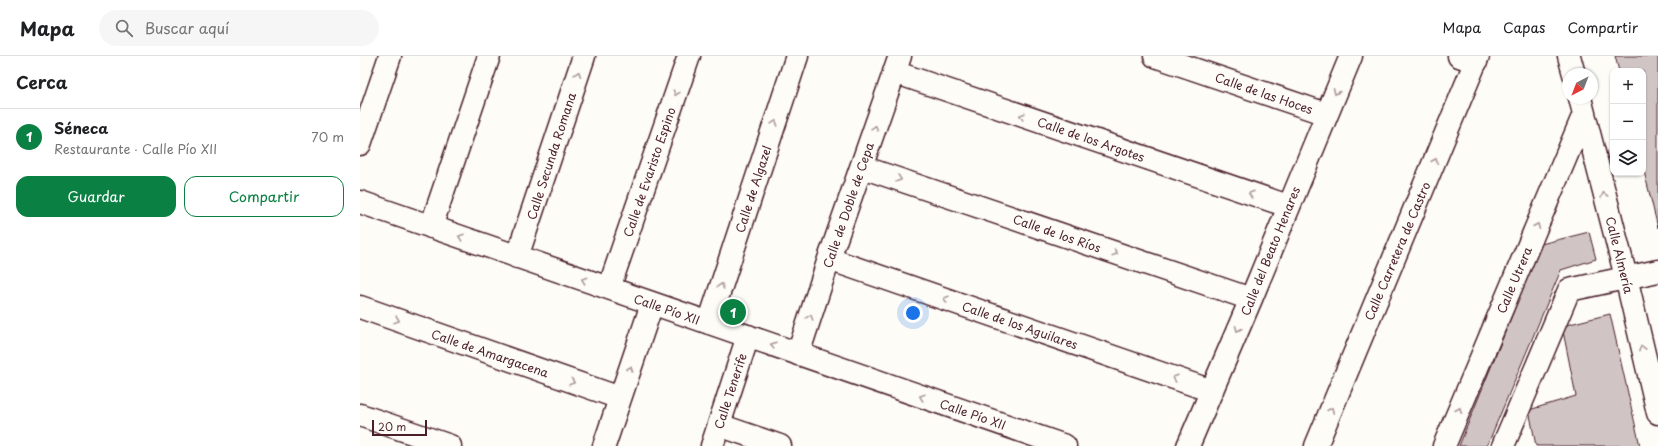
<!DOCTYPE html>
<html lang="es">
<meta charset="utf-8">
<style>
:root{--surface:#fff;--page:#f6f6f6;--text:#202124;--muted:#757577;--line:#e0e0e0;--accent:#0b8043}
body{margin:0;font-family:"Playpen Sans",sans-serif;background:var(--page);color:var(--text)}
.controls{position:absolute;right:12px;top:12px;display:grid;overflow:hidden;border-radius:8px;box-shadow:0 1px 3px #0004}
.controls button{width:36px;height:36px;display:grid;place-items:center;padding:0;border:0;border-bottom:1px solid var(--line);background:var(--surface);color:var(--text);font:20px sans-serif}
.compass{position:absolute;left:1202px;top:12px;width:36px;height:36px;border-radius:50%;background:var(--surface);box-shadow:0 1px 3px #0004;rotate:222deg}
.scale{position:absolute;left:12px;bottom:10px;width:55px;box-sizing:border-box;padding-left:4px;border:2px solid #4a1f2b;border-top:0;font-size:11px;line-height:14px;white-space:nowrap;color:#4a1f2b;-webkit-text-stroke:3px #fdfcf7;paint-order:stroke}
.you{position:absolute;left:553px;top:257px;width:14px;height:14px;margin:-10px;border:3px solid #fff;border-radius:50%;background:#1a73e8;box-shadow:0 0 0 6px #1a73e833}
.badge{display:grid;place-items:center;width:26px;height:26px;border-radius:50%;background:var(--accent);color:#fff;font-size:13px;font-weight:700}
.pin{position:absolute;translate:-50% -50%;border:2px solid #fff;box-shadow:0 1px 4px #0006}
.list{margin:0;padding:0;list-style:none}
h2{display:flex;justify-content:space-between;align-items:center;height:52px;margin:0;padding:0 16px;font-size:17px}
h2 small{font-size:13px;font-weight:400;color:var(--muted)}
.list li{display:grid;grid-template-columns:26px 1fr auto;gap:12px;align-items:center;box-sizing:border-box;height:56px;padding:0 16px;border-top:1px solid var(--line)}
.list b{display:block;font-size:15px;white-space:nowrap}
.list p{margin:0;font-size:13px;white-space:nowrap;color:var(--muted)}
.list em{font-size:13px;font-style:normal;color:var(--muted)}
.actions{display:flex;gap:8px;padding:12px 16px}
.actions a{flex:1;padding:9px 0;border:1px solid var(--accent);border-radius:12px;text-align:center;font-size:14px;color:var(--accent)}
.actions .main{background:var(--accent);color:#fff}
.icon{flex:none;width:22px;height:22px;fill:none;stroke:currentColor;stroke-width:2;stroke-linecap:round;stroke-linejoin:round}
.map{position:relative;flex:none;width:1298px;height:390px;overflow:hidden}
header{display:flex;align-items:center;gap:24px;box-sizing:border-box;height:56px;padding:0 20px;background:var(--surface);border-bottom:1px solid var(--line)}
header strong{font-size:19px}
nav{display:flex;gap:22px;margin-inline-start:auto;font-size:14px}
.search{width:280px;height:36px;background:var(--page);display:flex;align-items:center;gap:10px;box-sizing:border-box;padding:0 14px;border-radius:22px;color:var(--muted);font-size:15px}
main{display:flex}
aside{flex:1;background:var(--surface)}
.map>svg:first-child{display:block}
</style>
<header>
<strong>Mapa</strong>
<div class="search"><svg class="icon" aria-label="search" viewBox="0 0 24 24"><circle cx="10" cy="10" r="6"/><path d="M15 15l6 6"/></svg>Buscar aquí</div>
<nav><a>Mapa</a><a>Capas</a><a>Compartir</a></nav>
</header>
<main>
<aside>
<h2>Cerca<small></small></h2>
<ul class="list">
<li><span class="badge">1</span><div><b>Séneca</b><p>Restaurante · Calle Pío XII</p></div><em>70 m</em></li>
</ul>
<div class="actions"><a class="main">Guardar</a><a>Compartir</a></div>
</aside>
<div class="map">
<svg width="1298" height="390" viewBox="0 0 1298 390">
<rect width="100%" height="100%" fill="#fdfcf7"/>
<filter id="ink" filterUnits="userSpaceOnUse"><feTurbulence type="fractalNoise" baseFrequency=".025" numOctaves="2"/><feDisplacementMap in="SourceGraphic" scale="8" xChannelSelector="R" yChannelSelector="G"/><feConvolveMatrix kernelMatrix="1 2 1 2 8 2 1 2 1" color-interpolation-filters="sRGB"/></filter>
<g filter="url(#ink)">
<path fill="#d0c5c4" stroke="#4a1f2b" d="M 1255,0 L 1298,0 L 1298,172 L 1283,111 L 1283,15 L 1259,15 Z
M 1229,176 L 1236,203 L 1201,214 L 1127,390 L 1099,390 L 1181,188 Z
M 1250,258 L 1280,390 L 1176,390 L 1169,354 L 1216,340 L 1202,270 Z"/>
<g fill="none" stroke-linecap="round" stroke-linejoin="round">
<g stroke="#4a1f2b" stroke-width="25">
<path id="minor" d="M 795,0 L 966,58
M 1099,0 L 1116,6
M 1209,0 L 1214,18
M 534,16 L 928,150
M 1220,42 L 1266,221 L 1298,357
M 0,88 L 30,0
M 502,111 L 891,243
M 0,146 L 705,390
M 71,171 L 129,0
M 157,201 L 224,0
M 469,203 L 852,335
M 249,232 L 329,0
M 0,251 L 260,342
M 349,267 L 437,0
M 438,298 L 469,203 L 540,0
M 0,359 L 90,390
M 359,369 L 420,390
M 244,390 L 292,248
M 352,390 L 388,280
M 828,390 L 891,243 L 991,0
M 1084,390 L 1224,58
M 1143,390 L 1209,234 L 1298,215"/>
</g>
<g stroke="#4a1f2b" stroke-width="25">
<path id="major" d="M 956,390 L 1118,0"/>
</g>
<use href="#minor" stroke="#fdfcf7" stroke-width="22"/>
<use href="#major" stroke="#fdfcf7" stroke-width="22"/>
</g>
<defs><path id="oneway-chevron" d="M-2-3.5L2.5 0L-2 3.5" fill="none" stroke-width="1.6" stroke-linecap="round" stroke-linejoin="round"/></defs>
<g stroke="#ac999b">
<use href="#oneway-chevron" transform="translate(218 18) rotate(-72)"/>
<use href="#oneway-chevron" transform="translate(976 36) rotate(113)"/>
<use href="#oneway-chevron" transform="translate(316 37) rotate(109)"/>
<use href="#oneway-chevron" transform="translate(662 60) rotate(-161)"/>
<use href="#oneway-chevron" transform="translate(415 67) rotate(-72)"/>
<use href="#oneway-chevron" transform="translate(515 72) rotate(-72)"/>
<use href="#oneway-chevron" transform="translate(1075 105) rotate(-67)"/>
<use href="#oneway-chevron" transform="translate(539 123) rotate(19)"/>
<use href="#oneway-chevron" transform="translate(891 138) rotate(-161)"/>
<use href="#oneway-chevron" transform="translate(1244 139) rotate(-104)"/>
<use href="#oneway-chevron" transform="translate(1177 170) rotate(-67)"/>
<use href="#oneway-chevron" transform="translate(101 181) rotate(-161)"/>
<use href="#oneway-chevron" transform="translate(755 197) rotate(19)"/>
<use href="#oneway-chevron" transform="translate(224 224) rotate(-161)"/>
<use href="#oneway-chevron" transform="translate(361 230) rotate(-72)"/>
<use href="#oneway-chevron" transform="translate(586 243) rotate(-161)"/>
<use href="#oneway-chevron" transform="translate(450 261) rotate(-72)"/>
<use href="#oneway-chevron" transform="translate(37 264) rotate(19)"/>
<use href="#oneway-chevron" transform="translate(878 273) rotate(113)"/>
<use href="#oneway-chevron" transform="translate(413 289) rotate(-161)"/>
<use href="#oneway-chevron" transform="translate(1282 292) rotate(-103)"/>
<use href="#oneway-chevron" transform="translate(270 313) rotate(-71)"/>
<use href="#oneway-chevron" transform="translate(815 322) rotate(-161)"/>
<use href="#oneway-chevron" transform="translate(212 326) rotate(19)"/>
<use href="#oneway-chevron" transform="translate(562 341) rotate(-161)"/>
<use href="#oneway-chevron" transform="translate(971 354) rotate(-67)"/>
<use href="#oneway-chevron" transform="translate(1099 354) rotate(-67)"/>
</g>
</g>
<g text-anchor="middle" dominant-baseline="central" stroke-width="3" stroke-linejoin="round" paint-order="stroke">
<g font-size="12" fill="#4a1f2b" stroke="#fdfcf7">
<text transform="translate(904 37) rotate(19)">Calle de las Hoces</text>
<text transform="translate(731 83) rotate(19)">Calle de los Argotes</text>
<text transform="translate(191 100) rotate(-72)">Calle Secunda Romana</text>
<text transform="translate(289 116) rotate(-71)">Calle de Evaristo Espino</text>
<text transform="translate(393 133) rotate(-72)">Calle de Algazel</text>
<text transform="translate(488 149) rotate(-71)">Calle de Doble de Cepa</text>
<text transform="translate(697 177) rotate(19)">Calle de los Ríos</text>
<text transform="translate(910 195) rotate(-68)">Calle del Beato Henares</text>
<text transform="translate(1037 195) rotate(-67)">Calle Carretera de Castro</text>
<text transform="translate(1260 199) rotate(76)">Calle Almería</text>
<text transform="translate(1154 224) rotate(-67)">Calle Utrera</text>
<text transform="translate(307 253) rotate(19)">Calle Pío XII</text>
<text transform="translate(660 269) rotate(19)">Calle de los Aguilares</text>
<text transform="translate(130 297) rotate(19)">Calle de Amargacena</text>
<text transform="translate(370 335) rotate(-72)">Calle Tenerife</text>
<text transform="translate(613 358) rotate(19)">Calle Pío XII</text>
</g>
</g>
</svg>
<div class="controls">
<button>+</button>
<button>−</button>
<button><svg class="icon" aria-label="layers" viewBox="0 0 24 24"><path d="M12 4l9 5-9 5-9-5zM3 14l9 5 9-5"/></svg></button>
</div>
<svg class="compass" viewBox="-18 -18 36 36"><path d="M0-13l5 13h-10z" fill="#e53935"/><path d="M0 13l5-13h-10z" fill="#757577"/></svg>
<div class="scale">20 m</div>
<div class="you"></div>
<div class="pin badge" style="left:373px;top:256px">1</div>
</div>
</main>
